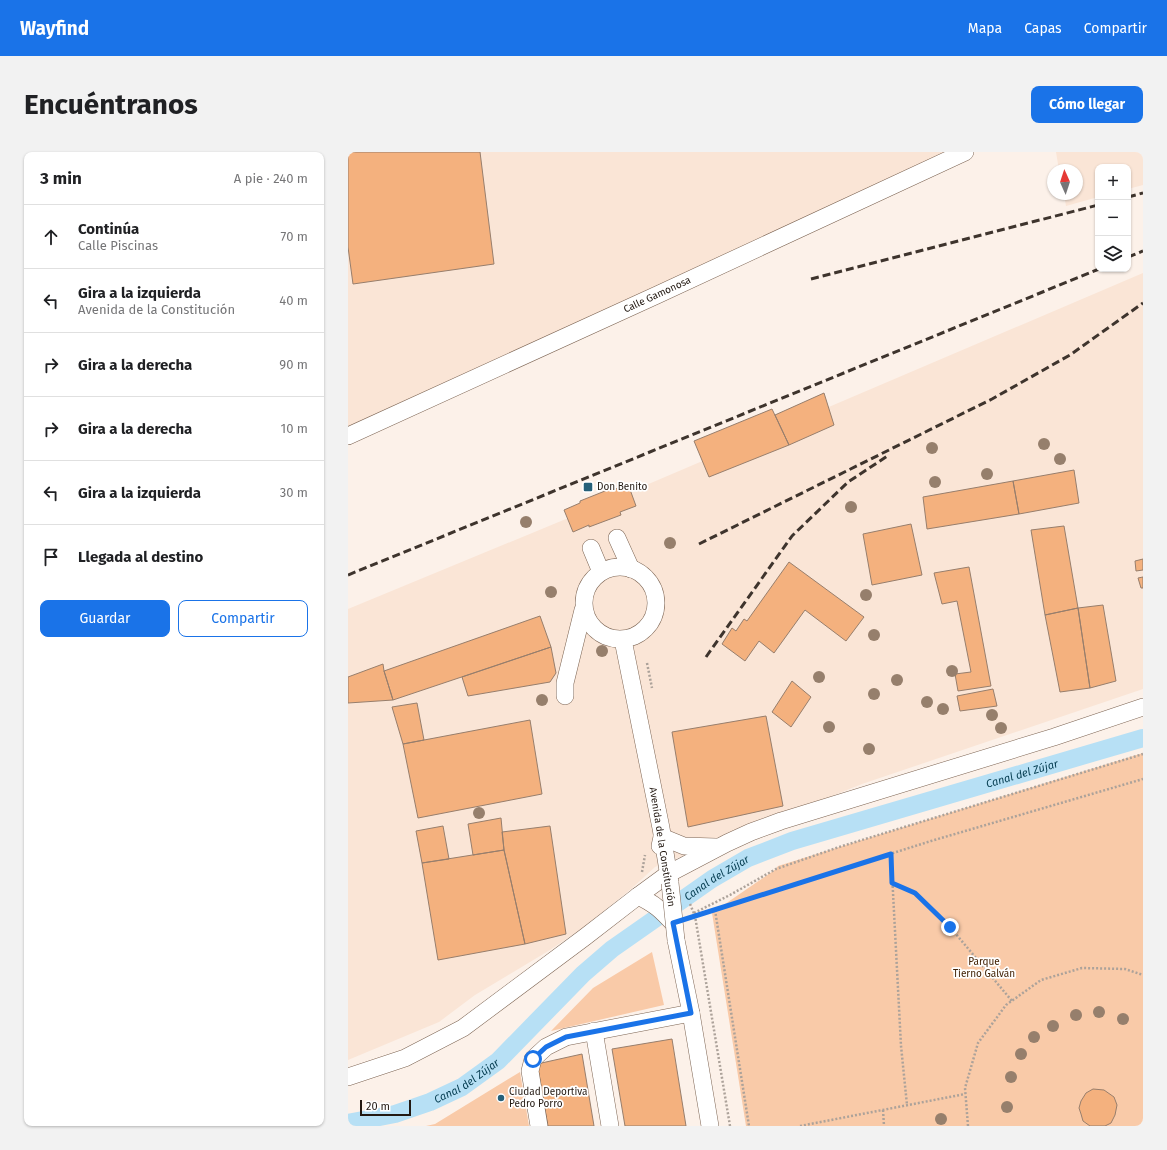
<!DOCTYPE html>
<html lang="es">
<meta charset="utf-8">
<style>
:root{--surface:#fff;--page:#f2f2f2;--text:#202124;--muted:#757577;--line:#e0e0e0;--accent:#1a73e8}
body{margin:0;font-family:"Fira Sans",sans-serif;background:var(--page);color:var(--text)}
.controls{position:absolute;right:12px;top:12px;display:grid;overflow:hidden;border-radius:8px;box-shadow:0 1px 3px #0004}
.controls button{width:36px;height:36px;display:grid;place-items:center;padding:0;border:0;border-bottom:1px solid var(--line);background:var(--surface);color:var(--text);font:20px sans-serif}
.compass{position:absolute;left:699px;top:12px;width:36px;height:36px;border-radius:50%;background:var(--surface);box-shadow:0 1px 3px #0004;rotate:357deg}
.scale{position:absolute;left:12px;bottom:10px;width:51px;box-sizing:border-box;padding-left:4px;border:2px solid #231912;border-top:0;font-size:11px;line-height:14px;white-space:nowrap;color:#231912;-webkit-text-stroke:3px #fff;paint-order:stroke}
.stop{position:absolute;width:12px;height:12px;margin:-9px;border:3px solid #1a73e8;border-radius:50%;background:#fff}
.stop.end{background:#1a73e8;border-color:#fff;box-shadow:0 1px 4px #0008}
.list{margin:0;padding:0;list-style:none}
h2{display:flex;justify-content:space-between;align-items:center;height:52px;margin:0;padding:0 16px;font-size:17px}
h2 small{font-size:13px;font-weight:400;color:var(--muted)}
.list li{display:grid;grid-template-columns:26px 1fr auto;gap:12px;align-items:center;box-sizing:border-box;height:64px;padding:0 16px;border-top:1px solid var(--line)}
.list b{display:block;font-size:15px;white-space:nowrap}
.list p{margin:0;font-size:13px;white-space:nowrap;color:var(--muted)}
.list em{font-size:13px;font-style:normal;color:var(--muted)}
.actions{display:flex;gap:8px;padding:12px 16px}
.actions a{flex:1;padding:9px 0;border:1px solid var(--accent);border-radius:8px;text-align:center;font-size:14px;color:var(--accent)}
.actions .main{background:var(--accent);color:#fff}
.icon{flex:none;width:22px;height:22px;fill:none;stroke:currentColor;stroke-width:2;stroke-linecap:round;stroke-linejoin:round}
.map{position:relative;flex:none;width:795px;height:974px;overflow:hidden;border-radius:8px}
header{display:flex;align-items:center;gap:24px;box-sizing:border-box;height:56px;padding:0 20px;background:var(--accent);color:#fff}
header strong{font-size:19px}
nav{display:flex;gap:22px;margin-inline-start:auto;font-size:14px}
.intro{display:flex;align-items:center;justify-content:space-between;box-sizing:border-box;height:96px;padding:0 24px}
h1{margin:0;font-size:28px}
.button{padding:10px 18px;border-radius:8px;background:var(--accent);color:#fff;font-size:14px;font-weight:700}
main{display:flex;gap:24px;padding:0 24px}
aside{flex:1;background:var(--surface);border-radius:8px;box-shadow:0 1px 3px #0004}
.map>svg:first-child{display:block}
</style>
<header>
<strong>Wayfind</strong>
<nav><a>Mapa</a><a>Capas</a><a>Compartir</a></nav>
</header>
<div class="intro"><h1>Encuéntranos</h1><a class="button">Cómo llegar</a></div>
<main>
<aside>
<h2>3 min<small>A pie · 240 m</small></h2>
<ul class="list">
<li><svg class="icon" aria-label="ahead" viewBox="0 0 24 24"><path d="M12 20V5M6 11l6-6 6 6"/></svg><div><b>Continúa</b><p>Calle Piscinas</p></div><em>70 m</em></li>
<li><svg class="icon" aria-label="left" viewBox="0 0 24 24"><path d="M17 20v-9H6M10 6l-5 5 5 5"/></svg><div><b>Gira a la izquierda</b><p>Avenida de la Constitución</p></div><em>40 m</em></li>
<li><svg class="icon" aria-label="right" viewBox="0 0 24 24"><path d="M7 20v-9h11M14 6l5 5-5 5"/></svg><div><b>Gira a la derecha</b></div><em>90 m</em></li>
<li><svg class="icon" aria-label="right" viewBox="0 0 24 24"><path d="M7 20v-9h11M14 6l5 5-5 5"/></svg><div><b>Gira a la derecha</b></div><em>10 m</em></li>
<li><svg class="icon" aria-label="left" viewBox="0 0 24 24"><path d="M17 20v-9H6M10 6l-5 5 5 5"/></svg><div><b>Gira a la izquierda</b></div><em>30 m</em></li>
<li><svg class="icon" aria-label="arrive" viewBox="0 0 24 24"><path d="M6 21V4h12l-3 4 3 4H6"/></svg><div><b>Llegada al destino</b></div></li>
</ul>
<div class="actions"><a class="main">Guardar</a><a>Compartir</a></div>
</aside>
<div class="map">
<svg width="795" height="974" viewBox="0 0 795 974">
<rect width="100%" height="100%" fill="#fcf1e9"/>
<path fill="#fae5d6" d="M 0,0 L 617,0 L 0,284 Z
M 708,0 L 795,0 L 795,33 L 780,37 L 780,15 L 750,15 L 750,45 L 718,54 L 716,42 L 729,42 L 729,18 L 711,18 Z
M 795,121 L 795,537 L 514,632 L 307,715 L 283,737 L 236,775 L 202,798 L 127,843 L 91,870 L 0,908 L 0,457 L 242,357 Z"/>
<path fill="#f9caa8" d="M 795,601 L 795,974 L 398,974 L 364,761 L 428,717 L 430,714 Z
M 304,800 L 316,853 L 203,879 L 245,836 Z
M 172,920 L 181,974 L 78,974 L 87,972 Z"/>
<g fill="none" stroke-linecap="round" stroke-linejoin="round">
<path stroke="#b7e0f5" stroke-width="18" id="s1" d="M 0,971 L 47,962 L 82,950 L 114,935 L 150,909 L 235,822 L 264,797 L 364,727 L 400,706 L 444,689 L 795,586"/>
</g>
<path fill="#f4b17e" stroke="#977e6c" d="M 0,0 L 132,0 L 146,112 L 5,132 L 0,95 Z
M 476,241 L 486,273 L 441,293 L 427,263 Z
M 424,257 L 441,293 L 361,325 L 346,289 Z
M 726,318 L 731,351 L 671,362 L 665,329 Z
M 665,329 L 671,362 L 579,377 L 575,345 Z
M 280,332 L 288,354 L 272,360 L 273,363 L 241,375 L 241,373 L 225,380 L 216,358 L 232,351 L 232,349 L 262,337 L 263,339 Z
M 563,372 L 574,423 L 524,433 L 515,382 Z
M 716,374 L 730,456 L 697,463 L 683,378 Z
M 795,407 L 795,418 L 788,419 L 787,409 Z
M 441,410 L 516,465 L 498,489 L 457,458 L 426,501 L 411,489 L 397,509 L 374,492 L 384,476 L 388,479 L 396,467 L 399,469 Z
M 621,415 L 643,534 L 610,539 L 607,522 L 623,520 L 609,449 L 594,452 L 586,421 Z
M 795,425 L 795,436 L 793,436 L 790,426 Z
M 755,453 L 768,529 L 742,536 L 730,456 Z
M 730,456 L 742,536 L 712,540 L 697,463 Z
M 192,464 L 203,495 L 45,548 L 36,519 Z
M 203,495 L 208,521 L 202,530 L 120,544 L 114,525 Z
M 35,512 L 36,519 L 45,548 L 0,551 L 0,525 Z
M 444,529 L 463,545 L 443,575 L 424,560 Z
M 645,537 L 649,554 L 612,559 L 609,544 Z
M 69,551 L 76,588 L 55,592 L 44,555 Z
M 418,564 L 435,654 L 340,675 L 324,580 Z
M 182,568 L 194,642 L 70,666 L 55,592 Z
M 153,666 L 156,698 L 125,703 L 120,672 Z
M 95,674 L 101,707 L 74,711 L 68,679 Z
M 202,674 L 218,782 L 177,792 L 156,698 L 154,680 Z
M 156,698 L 177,792 L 90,808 L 74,711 Z
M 324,887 L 338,974 L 277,974 L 264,897 Z
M 234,902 L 246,974 L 200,974 L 189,912 Z
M 745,937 L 756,938 L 766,945 L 769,953 L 767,963 L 763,971 L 757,974 L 742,974 L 735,969 L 733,962 L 731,956 L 733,949 L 738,941 Z"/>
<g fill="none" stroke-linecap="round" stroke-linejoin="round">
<g stroke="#7d6554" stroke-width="18">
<g id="minor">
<path id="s2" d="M 0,284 L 309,143 L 617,0"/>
<path d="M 269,386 L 283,417"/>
<path d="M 243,396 L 253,420"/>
<circle cx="272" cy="451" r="36"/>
<path d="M 275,488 L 313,676 L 322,731"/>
<path d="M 217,544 L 217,531 L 235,458"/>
<path d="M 312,694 L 314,685 L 336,694 L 368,695"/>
<path d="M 290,744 C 307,752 313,758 326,772"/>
<path d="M 328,788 L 343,861 L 362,974"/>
<path d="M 246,879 L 262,974"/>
<path d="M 0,925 L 57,906 L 115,876 L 237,785 L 290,744 L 320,722 L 379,691 L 403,680 L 433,669 L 706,585 L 795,555"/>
<path d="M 191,974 L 182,919 L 185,907 L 198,895 L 218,885 L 343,861"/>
</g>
</g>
<path stroke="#aca29a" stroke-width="2.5" stroke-dasharray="2 2" stroke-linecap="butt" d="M 299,511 L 304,536
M 543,702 L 553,894 L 559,953
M 294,720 L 297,703
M 544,731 L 567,741 L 602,775 L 664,849
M 342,752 L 347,764 L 382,974
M 367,758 L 401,974
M 346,761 L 382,743 L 428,717 L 491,695 L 795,602
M 346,764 L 583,689 L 795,627
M 535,958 L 536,974
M 452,974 L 617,942
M 620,974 L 617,936 L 630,891 L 658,853 L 693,828 L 734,816 L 777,817 L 795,823"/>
<use href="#minor" stroke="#fff" stroke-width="17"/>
<path stroke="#3e342d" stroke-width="3" stroke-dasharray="8 4" stroke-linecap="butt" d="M 780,45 L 795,41
M 780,105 L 795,99
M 463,127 L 750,53
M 351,392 L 644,247 L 722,203 L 795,151
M 0,423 L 751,117
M 358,505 L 444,384 L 500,330 L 541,303"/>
<g stroke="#7d6554" stroke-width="18" stroke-linecap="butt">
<path id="minor-bridge" d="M 322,731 L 328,788"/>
</g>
<use href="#minor-bridge" stroke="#fff" stroke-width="17"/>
</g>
<g fill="#967f6c">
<circle cx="696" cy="292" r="6"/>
<circle cx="584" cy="296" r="6"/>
<circle cx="712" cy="307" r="6"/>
<circle cx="639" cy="322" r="6"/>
<circle cx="587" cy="330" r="6"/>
<circle cx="503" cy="355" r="6"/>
<circle cx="178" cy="370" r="6"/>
<circle cx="322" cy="391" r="6"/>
<circle cx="203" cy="440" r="6"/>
<circle cx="518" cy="443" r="6"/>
<circle cx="526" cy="483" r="6"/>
<circle cx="254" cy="499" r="6"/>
<circle cx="604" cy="519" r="6"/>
<circle cx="471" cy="525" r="6"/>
<circle cx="549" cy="528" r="6"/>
<circle cx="526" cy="542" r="6"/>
<circle cx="194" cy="548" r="6"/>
<circle cx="579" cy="550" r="6"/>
<circle cx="595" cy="557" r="6"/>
<circle cx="644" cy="563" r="6"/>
<circle cx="481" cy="575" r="6"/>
<circle cx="653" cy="576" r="6"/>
<circle cx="521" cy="597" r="6"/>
<circle cx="131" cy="661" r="6"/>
<circle cx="751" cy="860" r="6"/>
<circle cx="728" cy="863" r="6"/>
<circle cx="775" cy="867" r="6"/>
<circle cx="705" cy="874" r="6"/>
<circle cx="686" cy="885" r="6"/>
<circle cx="673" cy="902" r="6"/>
<circle cx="663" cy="925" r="6"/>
<circle cx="659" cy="955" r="6"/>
<circle cx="593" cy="967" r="6"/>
</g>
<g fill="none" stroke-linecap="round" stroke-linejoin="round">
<path stroke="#1a73e8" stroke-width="5" d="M 185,907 L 198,895 L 218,885 L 343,861 L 325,771 L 543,702 L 544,731 L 567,741 L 602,775"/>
</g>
<g fill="#266079" stroke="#fff" stroke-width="1.5">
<rect x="235" y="330" width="10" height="10" rx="2"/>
<circle cx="153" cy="946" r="4"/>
</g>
<g text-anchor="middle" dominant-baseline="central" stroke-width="3.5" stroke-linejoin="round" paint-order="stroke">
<g font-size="10" fill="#231912" stroke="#fff">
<text stroke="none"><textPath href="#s2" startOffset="340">Calle Gamonosa</textPath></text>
<text transform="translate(314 695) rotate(81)">Avenida de la Constitución</text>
</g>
<g font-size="10" fill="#231912" stroke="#fff" text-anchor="start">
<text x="249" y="335">Don Benito</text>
<text x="161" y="940">Ciudad Deportiva<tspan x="161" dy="12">Pedro Porro</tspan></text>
</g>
<g font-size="10" fill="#422205" stroke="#fff">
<text x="636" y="810">Parque<tspan x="636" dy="12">Tierno Galván</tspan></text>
</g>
<g font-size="11" font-style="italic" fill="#043c50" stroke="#fff">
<text stroke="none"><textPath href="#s1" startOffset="775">Canal del Zújar</textPath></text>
<text stroke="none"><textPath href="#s1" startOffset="451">Canal del Zújar</textPath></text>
<text stroke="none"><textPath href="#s1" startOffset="127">Canal del Zújar</textPath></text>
</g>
</g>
</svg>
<div class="controls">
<button>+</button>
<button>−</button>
<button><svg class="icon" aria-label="layers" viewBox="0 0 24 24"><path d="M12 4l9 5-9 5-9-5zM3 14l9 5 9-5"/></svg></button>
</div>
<svg class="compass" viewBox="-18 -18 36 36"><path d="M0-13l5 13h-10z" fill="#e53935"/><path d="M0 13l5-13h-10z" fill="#757577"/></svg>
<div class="scale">20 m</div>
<div class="stop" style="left:185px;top:907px"></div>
<div class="stop end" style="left:602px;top:775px"></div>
</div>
</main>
